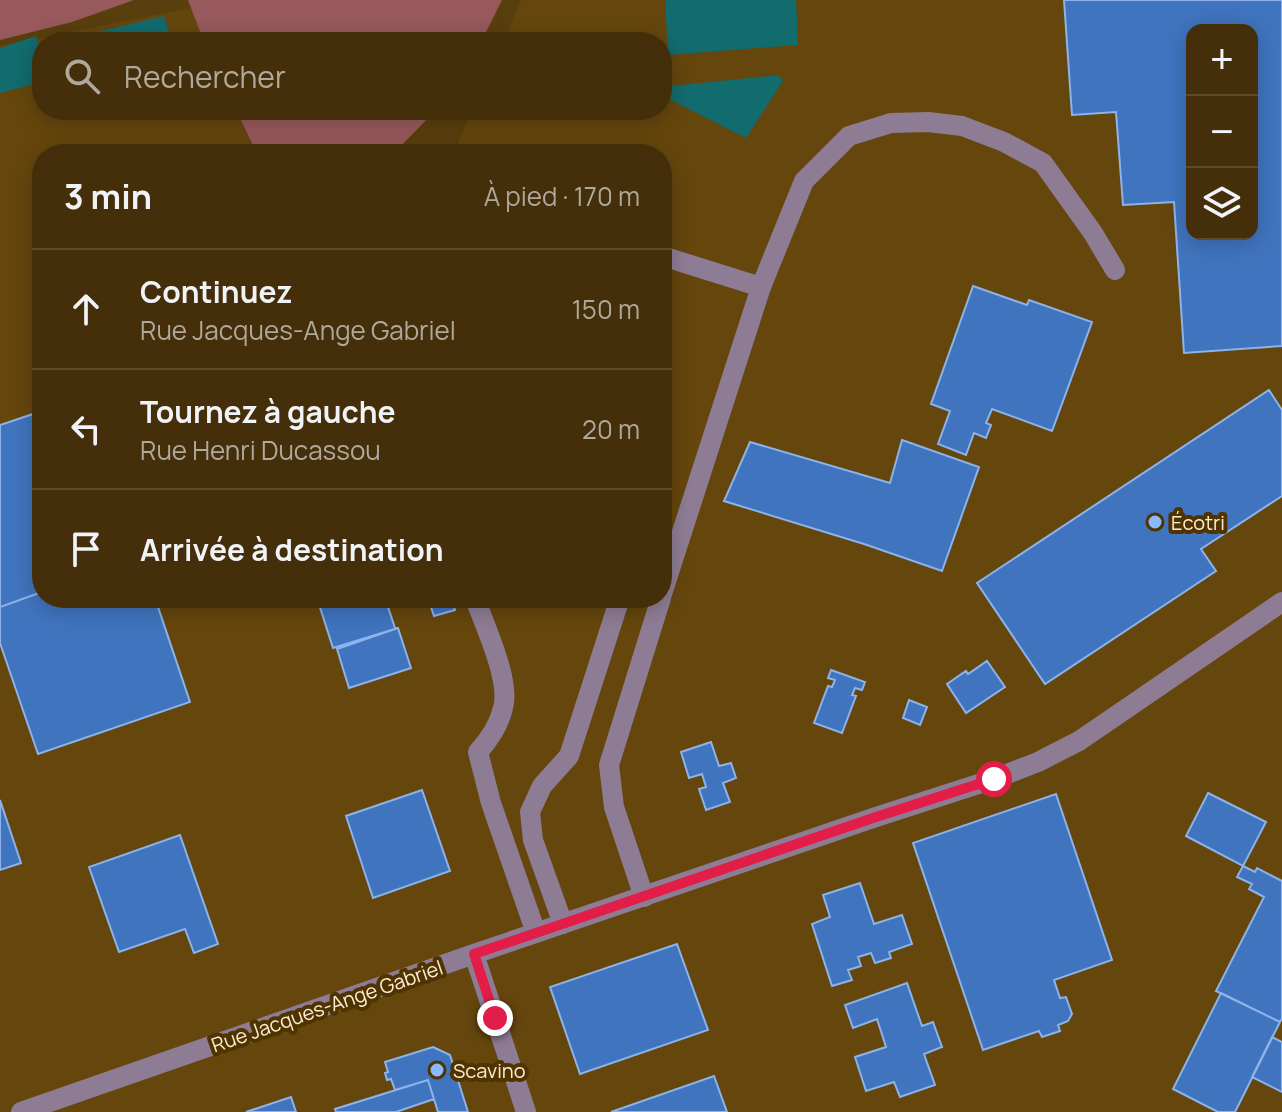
<!DOCTYPE html>
<html lang="fr">
<meta charset="utf-8">
<style>
:root{--surface:#442f0a;--page:#4e3b18;--text:#f1f3f6;--muted:#afa99c;--line:#5c4a2b}
body{margin:0;font-family:Manrope,sans-serif;background:var(--page);color:var(--text)}
.controls{position:absolute;right:24px;top:24px;display:grid;overflow:hidden;border-radius:16px;box-shadow:0 4px 20px #0003}
.controls button{width:72px;height:72px;display:grid;place-items:center;padding:0;border:0;border-bottom:2px solid var(--line);background:var(--surface);color:var(--text);font:40px sans-serif}
.stop{position:absolute;width:24px;height:24px;margin:-18px;border:6px solid #e11d48;border-radius:50%;background:#fff}
.stop.end{background:#e11d48;border-color:#fff;box-shadow:0 2px 8px #0008}
.list{margin:0;padding:0;list-style:none}
h2{display:flex;justify-content:space-between;align-items:center;height:104px;margin:0;padding:0 32px;font-size:34px}
h2 small{font-size:26px;font-weight:400;color:var(--muted)}
.list li{display:grid;grid-template-columns:52px 1fr auto;gap:24px;align-items:center;box-sizing:border-box;height:120px;padding:0 32px;border-top:2px solid var(--line)}
.list b{display:block;font-size:30px;white-space:nowrap}
.list p{margin:0;font-size:26px;white-space:nowrap;color:var(--muted)}
.list em{font-size:26px;font-style:normal;color:var(--muted)}
.icon{flex:none;width:44px;height:44px;fill:none;stroke:currentColor;stroke-width:2;stroke-linecap:round;stroke-linejoin:round}
.map{position:relative;flex:none;width:1282px;height:1112px;overflow:hidden}
.search{position:absolute;background:var(--surface);box-shadow:0 4px 20px #0003;left:32px;top:32px;width:640px;height:88px;display:flex;align-items:center;gap:20px;box-sizing:border-box;padding:0 28px;border-radius:32px;color:var(--muted);font-size:30px}
.panel{position:absolute;background:var(--surface);box-shadow:0 4px 20px #0003;left:32px;top:144px;width:640px;height:464px;border-radius:32px}
.map>svg:first-child{display:block}
</style>
<div class="map">
<svg width="1282" height="1112" viewBox="0 0 1282 1112">
<rect width="100%" height="100%" fill="#5a3f0e"/>
<path fill="#65460d" fill-rule="evenodd" d="M 521,0 L 1282,0 L 1282,1112 L 0,1112 L 0,46 L 197,7 L 211,42 L 42,42 L 42,110 L 237,110 L 255,154 L 42,154 L 42,598 L 662,598 L 662,154 L 453,154 L 472,110 L 662,110 L 662,42 L 503,42 ZM 1192,30 L 1252,30 L 1252,234 L 1192,234 Z"/>
<path fill="#97595b" d="M 0,0 L 134,0 L 72,22 L 0,40 Z
M 188,0 L 502,0 L 481,42 L 204,42 Z
M 236,110 L 436,110 L 393,154 L 257,154 Z"/>
<path fill="#126b6d" d="M 665,0 L 796,0 L 798,45 L 668,55 Z
M 164,16 L 172,42 L 82,42 L 80,36 Z
M 36,36 L 42,55 L 42,82 L 0,93 L 0,48 Z
M 779,75 L 783,81 L 746,138 L 667,98 L 671,86 Z"/>
<path fill="#4074be" stroke="#8cb3ea" stroke-width="2" fill-rule="evenodd" d="M 1064,0 L 1282,0 L 1282,346 L 1184,353 L 1174,202 L 1123,205 L 1116,112 L 1072,115 ZM 1192,30 L 1252,30 L 1252,234 L 1192,234 Z
M 973,286 L 1027,305 L 1029,300 L 1092,322 L 1052,431 L 992,409 L 986,423 L 991,425 L 986,438 L 974,433 L 966,455 L 938,444 L 950,411 L 931,404 Z
M 1269,390 L 1282,410 L 1282,496 L 1201,549 L 1216,571 L 1045,684 L 977,583 Z
M 42,411 L 42,592 L 0,607 L 0,425 Z
M 902,440 L 979,467 L 942,571 L 864,544 L 724,501 L 750,442 L 890,483 Z
M 42,592 L 42,598 L 155,598 L 190,702 L 38,754 L 0,643 L 0,607 Z
M 317,598 L 385,598 L 395,628 L 398,628 L 333,648 Z
M 428,598 L 451,598 L 455,610 L 434,616 Z
M 398,628 L 411,668 L 349,688 L 337,649 Z
M 987,661 L 1005,687 L 966,713 L 947,684 L 966,671 L 968,674 Z
M 831,670 L 865,682 L 862,690 L 855,688 L 852,695 L 856,696 L 842,733 L 814,723 L 828,686 L 832,687 L 835,680 L 828,678 Z
M 909,700 L 927,707 L 920,725 L 903,718 Z
M 711,742 L 719,766 L 731,763 L 736,778 L 723,783 L 730,802 L 706,810 L 699,789 L 706,787 L 702,774 L 689,778 L 681,752 Z
M 422,790 L 450,871 L 373,898 L 346,816 Z
M 1208,793 L 1266,822 L 1243,866 L 1186,836 Z
M 1056,794 L 1112,960 L 1054,980 L 1060,998 L 1066,997 L 1072,1014 L 1068,1021 L 1058,1025 L 1060,1031 L 1042,1037 L 1039,1031 L 983,1050 L 913,843 Z
M 0,800 L 21,863 L 0,870 Z
M 180,835 L 218,944 L 194,953 L 185,929 L 119,952 L 89,867 Z
M 1243,866 L 1255,872 L 1257,868 L 1282,881 L 1282,1018 L 1280,1022 L 1216,991 L 1264,897 L 1249,889 L 1252,884 L 1237,877 Z
M 860,883 L 874,924 L 902,915 L 912,944 L 889,952 L 891,958 L 875,963 L 871,953 L 858,957 L 861,966 L 848,970 L 852,980 L 832,986 L 812,924 L 830,917 L 823,895 Z
M 677,944 L 708,1030 L 580,1074 L 550,987 Z
M 907,983 L 922,1026 L 933,1022 L 942,1047 L 924,1054 L 935,1085 L 900,1097 L 894,1082 L 866,1091 L 855,1057 L 886,1047 L 877,1019 L 853,1028 L 845,1005 Z
M 1221,993 L 1280,1022 L 1235,1112 L 1218,1112 L 1173,1089 Z
M 1272,1037 L 1282,1042 L 1282,1092 L 1252,1077 Z
M 433,1047 L 450,1055 L 468,1112 L 438,1112 L 428,1080 L 395,1090 L 391,1079 L 387,1080 L 385,1073 L 388,1072 L 385,1062 Z
M 714,1076 L 727,1112 L 611,1112 Z
M 428,1080 L 434,1099 L 396,1112 L 336,1112 L 335,1109 Z
M 291,1097 L 296,1112 L 246,1112 Z"/>
<g fill="none" stroke-linecap="round" stroke-linejoin="round">
<path stroke="#8e7c94" stroke-width="20" d="M 662,256 L 761,287
M 662,594 L 761,287 L 804,181 L 849,136 L 891,123 L 928,122 L 962,126 L 1004,142 L 1043,163 L 1093,233 L 1115,270
M 475,598 C 484,625 511,680 503,708 C 499,725 489,740 478,752 L 491,803 L 536,933
M 644,897 L 614,807 L 609,765 L 661,598
M 563,924 L 533,840 L 530,812 L 542,786 L 569,756 L 620,598
M 474,954 L 526,1112
M 21,1112 L 474,954 L 876,817 L 994,779 L 1038,762 L 1079,741 L 1282,602"/>
</g>
<g fill="none" stroke-linecap="round" stroke-linejoin="round">
<path stroke="#e11d48" stroke-width="10" d="M 495,1018 L 474,954 L 876,817 L 994,779"/>
</g>
<g fill="#8bbafc" stroke="#4f3400" stroke-width="3">
<circle cx="1155" cy="522" r="8"/>
<circle cx="437" cy="1070" r="8"/>
</g>
<g text-anchor="middle" dominant-baseline="central" stroke-width="8" stroke-linejoin="round" paint-order="stroke">
<g font-size="20" fill="#fdecd4" stroke="#4f3400" text-anchor="start">
<text x="1171" y="522">Écotri</text>
<text x="453" y="1070">Scavino</text>
</g>
<g font-size="20" fill="#fdecd4" stroke="#4f3400">
<text transform="translate(327 1006) rotate(-19)">Rue Jacques-Ange Gabriel</text>
</g>
</g>
</svg>
<div class="controls">
<button>+</button>
<button>−</button>
<button><svg class="icon" aria-label="layers" viewBox="0 0 24 24"><path d="M12 4l9 5-9 5-9-5zM3 14l9 5 9-5"/></svg></button>
</div>
<div class="stop" style="left:994px;top:779px"></div>
<div class="stop end" style="left:495px;top:1018px"></div>
<div class="search"><svg class="icon" aria-label="search" viewBox="0 0 24 24"><circle cx="10" cy="10" r="6"/><path d="M15 15l6 6"/></svg>Rechercher</div>
<section class="panel">
<h2>3 min<small>À pied · 170 m</small></h2>
<ul class="list">
<li><svg class="icon" aria-label="ahead" viewBox="0 0 24 24"><path d="M12 20V5M6 11l6-6 6 6"/></svg><div><b>Continuez</b><p>Rue Jacques-Ange Gabriel</p></div><em>150 m</em></li>
<li><svg class="icon" aria-label="left" viewBox="0 0 24 24"><path d="M17 20v-9H6M10 6l-5 5 5 5"/></svg><div><b>Tournez à gauche</b><p>Rue Henri Ducassou</p></div><em>20 m</em></li>
<li><svg class="icon" aria-label="arrive" viewBox="0 0 24 24"><path d="M6 21V4h12l-3 4 3 4H6"/></svg><div><b>Arrivée à destination</b></div></li>
</ul>
</section>
</div>
